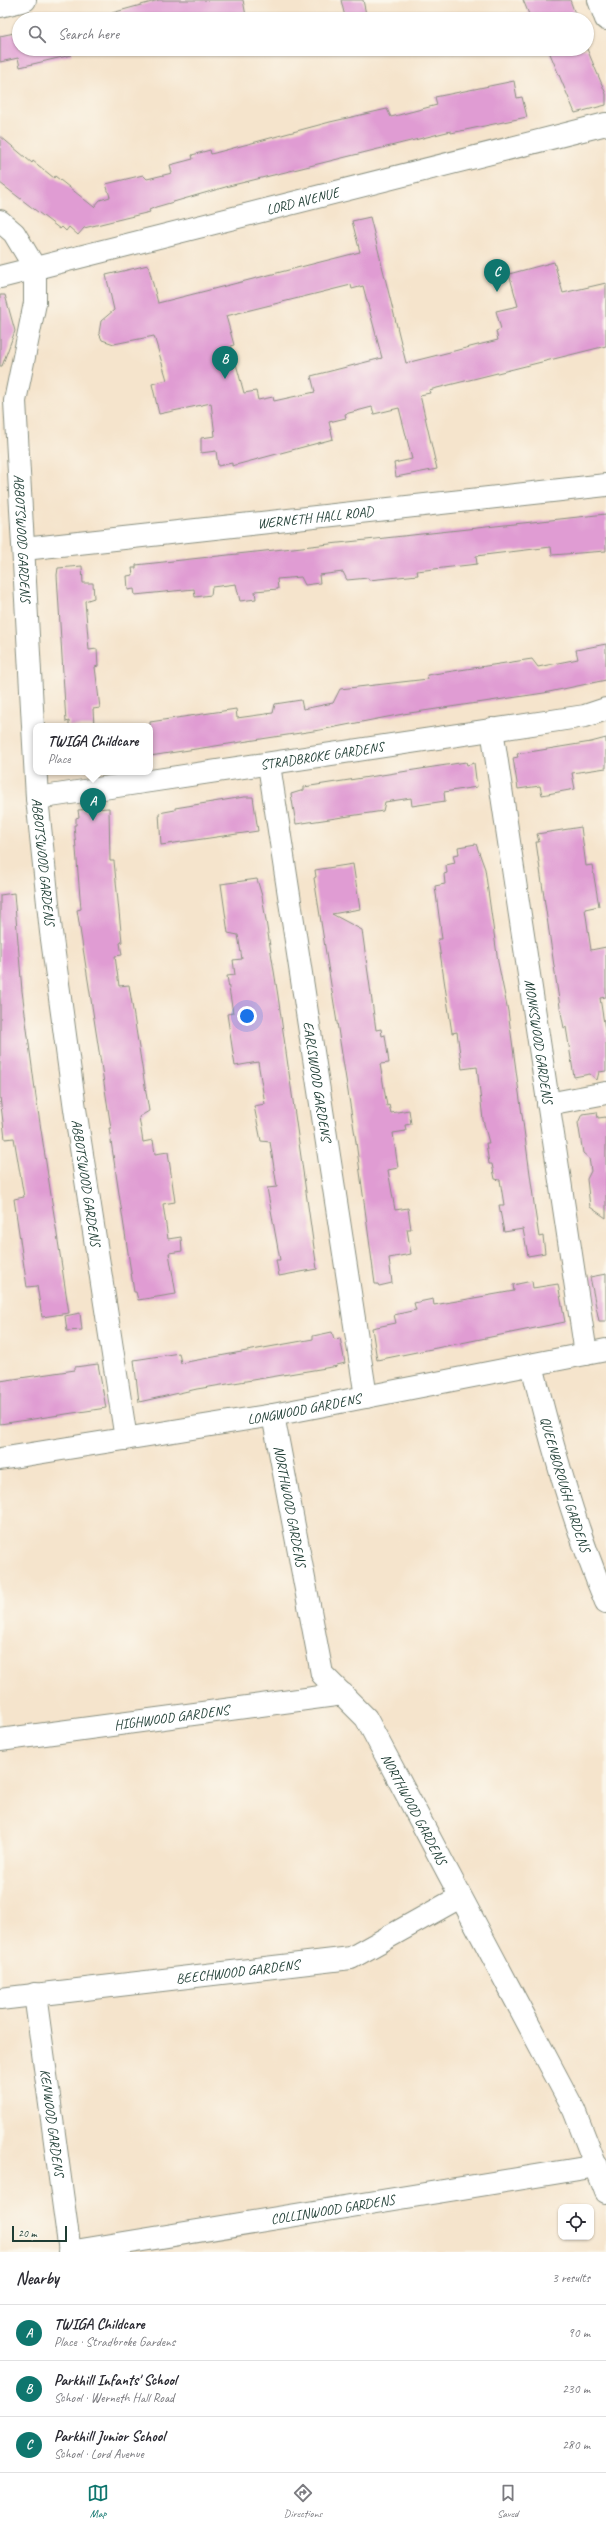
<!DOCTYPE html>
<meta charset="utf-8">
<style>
:root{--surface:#fff;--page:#f7f7f7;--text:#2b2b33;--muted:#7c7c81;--line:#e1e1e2;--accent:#0f766e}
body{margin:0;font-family:Caveat,sans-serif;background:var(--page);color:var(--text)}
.controls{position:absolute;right:12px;bottom:12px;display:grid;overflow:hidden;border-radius:8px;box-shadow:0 1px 3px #0004}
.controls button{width:36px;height:36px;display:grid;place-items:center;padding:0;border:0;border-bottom:1px solid var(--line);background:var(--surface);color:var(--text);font:20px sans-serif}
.scale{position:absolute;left:12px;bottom:10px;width:55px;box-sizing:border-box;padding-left:4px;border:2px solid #1f3d34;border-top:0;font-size:11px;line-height:14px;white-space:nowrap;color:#1f3d34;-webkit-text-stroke:3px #fbf7ec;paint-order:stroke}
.you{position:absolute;left:247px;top:1016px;width:14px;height:14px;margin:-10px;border:3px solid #fff;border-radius:50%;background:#1a73e8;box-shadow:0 0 0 6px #1a73e833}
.badge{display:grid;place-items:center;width:26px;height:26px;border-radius:50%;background:var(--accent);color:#fff;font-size:13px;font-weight:700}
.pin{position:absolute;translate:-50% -33px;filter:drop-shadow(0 1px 2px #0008)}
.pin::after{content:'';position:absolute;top:21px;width:14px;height:12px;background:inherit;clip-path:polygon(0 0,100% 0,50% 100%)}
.popup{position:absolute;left:33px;top:723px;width:120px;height:52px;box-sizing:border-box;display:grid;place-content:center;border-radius:8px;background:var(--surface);filter:drop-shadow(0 1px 3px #0005);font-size:13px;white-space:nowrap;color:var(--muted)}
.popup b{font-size:15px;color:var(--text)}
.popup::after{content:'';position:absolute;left:50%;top:100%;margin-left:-8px;border:8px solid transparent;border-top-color:var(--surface)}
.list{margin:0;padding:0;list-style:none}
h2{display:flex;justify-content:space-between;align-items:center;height:52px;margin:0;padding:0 16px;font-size:17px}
h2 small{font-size:13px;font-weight:400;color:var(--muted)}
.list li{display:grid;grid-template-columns:26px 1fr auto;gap:12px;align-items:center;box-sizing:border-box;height:56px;padding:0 16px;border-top:1px solid var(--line)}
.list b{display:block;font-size:15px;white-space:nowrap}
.list p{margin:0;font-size:13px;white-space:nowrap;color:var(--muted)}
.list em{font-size:13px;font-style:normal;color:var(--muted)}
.icon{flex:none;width:22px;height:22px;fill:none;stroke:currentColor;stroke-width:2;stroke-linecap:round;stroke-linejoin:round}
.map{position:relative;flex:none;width:606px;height:2252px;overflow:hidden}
.search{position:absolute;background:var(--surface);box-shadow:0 1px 3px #0004;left:12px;right:12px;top:12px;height:44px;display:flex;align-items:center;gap:10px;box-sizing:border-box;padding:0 14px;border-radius:22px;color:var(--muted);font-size:15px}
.sheet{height:220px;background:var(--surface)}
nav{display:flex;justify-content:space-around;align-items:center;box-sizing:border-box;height:56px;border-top:1px solid var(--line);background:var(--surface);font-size:11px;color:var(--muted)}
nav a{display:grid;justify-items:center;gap:2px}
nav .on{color:var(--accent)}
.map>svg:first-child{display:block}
</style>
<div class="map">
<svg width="606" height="2252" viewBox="0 0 606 2252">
<rect width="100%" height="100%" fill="#fbf7ec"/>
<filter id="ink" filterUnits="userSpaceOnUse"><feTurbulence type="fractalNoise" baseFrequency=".025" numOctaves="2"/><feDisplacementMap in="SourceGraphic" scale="8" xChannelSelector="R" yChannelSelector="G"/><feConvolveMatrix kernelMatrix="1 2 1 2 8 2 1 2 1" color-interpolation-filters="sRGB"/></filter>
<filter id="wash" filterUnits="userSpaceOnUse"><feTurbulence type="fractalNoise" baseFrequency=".012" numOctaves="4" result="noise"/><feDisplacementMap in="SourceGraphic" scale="16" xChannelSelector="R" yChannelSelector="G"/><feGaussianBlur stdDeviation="0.9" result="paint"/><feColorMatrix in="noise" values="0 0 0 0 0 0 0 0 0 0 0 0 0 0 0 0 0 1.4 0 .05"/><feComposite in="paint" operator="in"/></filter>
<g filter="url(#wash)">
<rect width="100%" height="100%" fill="#f5e4cc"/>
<g id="blocks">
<path fill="#e09cd3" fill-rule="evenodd" d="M 159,0 L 243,0 L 246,16 L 232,19 L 112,19 L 112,13 Z
M 341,0 L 363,0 L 367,19 L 353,19 L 352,15 L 345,17 Z
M 523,0 L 570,0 L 577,19 L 531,19 Z
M 19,32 L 19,49 L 71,49 L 71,55 L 20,67 L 18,58 L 0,62 L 0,36 Z
M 548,49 L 587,49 L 606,94 L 606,105 L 575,113 Z
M 514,81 L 517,98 L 522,97 L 527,117 L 451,133 L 451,131 L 229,186 L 156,207 L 149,210 L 150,212 L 84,228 L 78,235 L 69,227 L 66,231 L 62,227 L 60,229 L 0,183 L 0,136 L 32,163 L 33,161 L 54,178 L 55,176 L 94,207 L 100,200 L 110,197 L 106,184 L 143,175 L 147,179 L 172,173 L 170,165 L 193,159 L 192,155 L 210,150 L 211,154 L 330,122 L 387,109 L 391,117 L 437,105 L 435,97 Z
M 370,217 L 406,363 L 498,340 L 496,331 L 501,329 L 496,311 L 518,306 L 509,274 L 554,262 L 563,293 L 606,283 L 606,346 L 429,390 L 430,393 L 420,395 L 437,469 L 396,477 L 394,463 L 412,459 L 399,408 L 374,414 L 372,407 L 345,414 L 346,418 L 329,422 L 333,439 L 232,466 L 232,463 L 218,466 L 216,451 L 201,453 L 201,438 L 215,436 L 211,403 L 159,414 L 152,384 L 167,380 L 154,336 L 114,344 L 102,340 L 99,333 L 101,321 L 114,310 L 106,275 L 148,265 L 158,303 L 360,252 L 352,221 ZM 351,285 L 352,289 L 363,286 L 382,358 L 311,376 L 315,392 L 274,401 L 273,397 L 258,400 L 256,391 L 244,393 L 231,346 L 234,345 L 226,316 Z
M 0,295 L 5,295 L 15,331 L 2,366 L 0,366 Z
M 606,514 L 606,551 L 552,555 L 551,547 L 476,556 L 477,564 L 417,571 L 418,575 L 369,580 L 368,578 L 347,580 L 343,572 L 319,575 L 320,583 L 305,585 L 301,577 L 277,579 L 278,589 L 255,591 L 256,599 L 240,601 L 236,584 L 212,587 L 211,595 L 195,597 L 194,589 L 135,595 L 134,589 L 128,590 L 127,576 L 133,575 L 132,568 L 136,568 L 136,565 Z
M 82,566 L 83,583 L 93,583 L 94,598 L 85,601 L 89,650 L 97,649 L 98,666 L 95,667 L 100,708 L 93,709 L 94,726 L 69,726 L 69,721 L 66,722 L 57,575 L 58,568 Z
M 606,644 L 606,680 L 544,693 L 403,714 L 320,730 L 150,756 L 150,722 L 236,709 L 237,718 L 273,713 L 275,704 L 301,700 L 303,709 L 333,703 L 340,689 L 428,679 L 427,675 L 532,659 L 538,667 L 578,659 L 576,650 Z
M 606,738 L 606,768 L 572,773 L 575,789 L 542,795 L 540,786 L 518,789 L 513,758 L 518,757 L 517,754 L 591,742 Z
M 466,762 L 467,765 L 474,763 L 477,787 L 444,792 L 445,801 L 412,806 L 411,798 L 385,802 L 383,811 L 296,824 L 291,794 L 304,790 L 304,787 Z
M 244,797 L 253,797 L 258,831 L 161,845 L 159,813 L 175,810 L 175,808 Z
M 109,808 L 110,861 L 114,861 L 122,942 L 120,943 L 122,955 L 115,956 L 119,986 L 129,985 L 149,1111 L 139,1117 L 143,1142 L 153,1140 L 155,1154 L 168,1152 L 175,1202 L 163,1204 L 168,1239 L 181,1237 L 182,1251 L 169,1253 L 176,1294 L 138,1300 L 136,1292 L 134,1292 L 109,1128 L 111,1128 L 78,916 L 77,910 L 81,909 L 74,825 L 76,825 L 76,818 L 79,817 L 78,810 Z
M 581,827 L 586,866 L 592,865 L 599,906 L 585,909 L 591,950 L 606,947 L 606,997 L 600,998 L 606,1036 L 606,1071 L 599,1072 L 597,1080 L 590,1074 L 574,1077 L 566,1027 L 564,1028 L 560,1007 L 536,842 L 539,842 L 537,834 Z
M 476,844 L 485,869 L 498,962 L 508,1011 L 535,1211 L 539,1237 L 543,1236 L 545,1253 L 528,1256 L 523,1229 L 504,1232 L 499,1205 L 504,1205 L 500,1180 L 495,1179 L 492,1164 L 489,1164 L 486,1143 L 489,1143 L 483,1120 L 477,1067 L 462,1069 L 457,1032 L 452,1033 L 438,939 L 442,939 L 435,886 L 445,884 L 444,874 L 447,873 L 446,865 L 455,863 L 453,855 L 459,854 L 458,847 Z
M 353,864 L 360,909 L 332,914 L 362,930 L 376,1030 L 381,1029 L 382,1036 L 385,1035 L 389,1063 L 380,1064 L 387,1106 L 389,1105 L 391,1113 L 409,1110 L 411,1124 L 405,1125 L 406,1131 L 393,1133 L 398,1168 L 388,1170 L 395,1210 L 408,1208 L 411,1229 L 407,1229 L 411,1254 L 389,1258 L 392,1283 L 379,1286 L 378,1284 L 375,1284 L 356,1142 L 314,878 L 316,877 L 315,870 Z
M 257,879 L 262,896 L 278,996 L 317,1269 L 279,1276 L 276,1260 L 280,1260 L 267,1188 L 277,1187 L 270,1142 L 261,1141 L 254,1106 L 265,1104 L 258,1062 L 235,1066 L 227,1014 L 233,1013 L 227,976 L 235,975 L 233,960 L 242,959 L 238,935 L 228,933 L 221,884 Z
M 14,893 L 22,991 L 36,1097 L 69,1313 L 42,1317 L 37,1286 L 27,1287 L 14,1199 L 24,1197 L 14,1138 L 5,1139 L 0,1097 L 0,895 Z
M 597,1112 L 598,1118 L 606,1117 L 606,1218 L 590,1207 L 587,1179 L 591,1171 L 589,1158 L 583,1153 L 578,1123 L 582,1114 Z
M 606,1274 L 606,1321 L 599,1321 L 590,1277 Z
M 532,1281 L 533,1288 L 558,1284 L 565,1322 L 377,1360 L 372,1328 L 396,1323 L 394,1315 L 416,1310 L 414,1303 L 433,1299 L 434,1305 L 514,1291 L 513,1285 Z
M 80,1313 L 82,1330 L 67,1331 L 65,1316 Z
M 332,1332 L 334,1339 L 340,1338 L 345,1363 L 337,1365 L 338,1366 L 197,1389 L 139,1402 L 134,1360 L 179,1353 L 181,1363 L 313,1339 L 313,1336 Z
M 98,1364 L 106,1408 L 0,1424 L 0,1381 L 75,1370 L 75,1367 Z"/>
</g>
</g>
<g filter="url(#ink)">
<use href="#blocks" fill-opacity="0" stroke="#8a9080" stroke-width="1"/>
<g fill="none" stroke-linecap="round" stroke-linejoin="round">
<g stroke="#8a9080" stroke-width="24">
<g id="minor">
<path d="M 599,0 L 606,19"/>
<path d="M 0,6 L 25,0"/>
<path id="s1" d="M 0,221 L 14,233 L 35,268 L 35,303 L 15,401 L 37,798 L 51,932 L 75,1109 L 126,1439"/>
<path id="s2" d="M 0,277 L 606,124"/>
<path id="s3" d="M 24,549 L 606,485"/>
<path id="s4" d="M 492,729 L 586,1354"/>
<path id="s5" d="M 269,765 L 366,1397"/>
<path id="s6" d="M 37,798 L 585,716 L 606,709"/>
<path d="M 548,1104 L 606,1093"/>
<path id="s7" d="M 532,1365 C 552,1446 574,1525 606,1602"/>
<path id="s8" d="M 273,1415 L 322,1674 L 366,1718 L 574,2110 L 606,2192"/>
<path id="s9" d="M 0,1459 L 273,1415 L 606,1350"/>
<path id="s10" d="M 0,1740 L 343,1694"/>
<path id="s11" d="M 35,1994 L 70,2252"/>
<path id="s12" d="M 0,1999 L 351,1958 L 460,1897"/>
<path id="s13" d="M 69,2252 L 597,2166"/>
</g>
</g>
<use href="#minor" stroke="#fff" stroke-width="22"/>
</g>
</g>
<g text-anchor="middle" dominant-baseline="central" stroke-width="3" stroke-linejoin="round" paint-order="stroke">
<g font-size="14" fill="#1f3d34" stroke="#fbf7ec">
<text stroke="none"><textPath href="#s2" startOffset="312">LORD AVENUE</textPath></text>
<text stroke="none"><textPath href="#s3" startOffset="293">WERNETH HALL ROAD</textPath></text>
<text stroke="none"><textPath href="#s1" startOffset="332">ABBOTSWOOD GARDENS</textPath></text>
<text stroke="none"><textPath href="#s6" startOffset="288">STRADBROKE GARDENS</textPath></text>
<text stroke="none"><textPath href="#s1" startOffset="656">ABBOTSWOOD GARDENS</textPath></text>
<text stroke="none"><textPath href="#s4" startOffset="316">MONKSWOOD GARDENS</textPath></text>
<text stroke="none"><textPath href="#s5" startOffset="320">EARLSWOOD GARDENS</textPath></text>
<text stroke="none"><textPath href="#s1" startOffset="980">ABBOTSWOOD GARDENS</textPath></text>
<text stroke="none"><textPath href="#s9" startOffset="308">LONGWOOD GARDENS</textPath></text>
<text stroke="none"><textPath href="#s7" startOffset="124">QUEENBOROUGH GARDENS</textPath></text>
<text stroke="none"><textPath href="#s8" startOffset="93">NORTHWOOD GARDENS</textPath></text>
<text stroke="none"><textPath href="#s10" startOffset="173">HIGHWOOD GARDENS</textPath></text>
<text stroke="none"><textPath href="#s8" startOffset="429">NORTHWOOD GARDENS</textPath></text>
<text stroke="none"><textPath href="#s12" startOffset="239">BEECHWOOD GARDENS</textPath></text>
<text stroke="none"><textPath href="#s11" startOffset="130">KENWOOD GARDENS</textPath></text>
<text stroke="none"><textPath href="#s13" startOffset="267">COLLINWOOD GARDENS</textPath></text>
</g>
</g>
</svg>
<div class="controls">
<button><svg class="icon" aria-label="locate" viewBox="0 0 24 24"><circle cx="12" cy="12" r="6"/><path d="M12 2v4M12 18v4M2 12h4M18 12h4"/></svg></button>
</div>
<div class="scale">20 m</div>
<div class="you"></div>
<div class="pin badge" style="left:93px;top:821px">A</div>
<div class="popup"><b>TWIGA Childcare</b>Place</div>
<div class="pin badge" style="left:225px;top:379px">B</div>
<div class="pin badge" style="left:497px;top:292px">C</div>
<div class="search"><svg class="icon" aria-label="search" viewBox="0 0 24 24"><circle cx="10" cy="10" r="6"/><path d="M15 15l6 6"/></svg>Search here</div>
</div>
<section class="sheet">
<h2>Nearby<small>3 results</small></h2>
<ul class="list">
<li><span class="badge">A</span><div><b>TWIGA Childcare</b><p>Place · Stradbroke Gardens</p></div><em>90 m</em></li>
<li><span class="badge">B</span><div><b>Parkhill Infants' School</b><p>School · Werneth Hall Road</p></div><em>230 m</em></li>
<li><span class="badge">C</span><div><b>Parkhill Junior School</b><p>School · Lord Avenue</p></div><em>280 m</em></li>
</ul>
</section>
<nav>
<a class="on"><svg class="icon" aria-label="map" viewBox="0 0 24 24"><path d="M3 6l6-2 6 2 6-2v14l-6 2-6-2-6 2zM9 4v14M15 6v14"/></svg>Map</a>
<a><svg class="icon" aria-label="directions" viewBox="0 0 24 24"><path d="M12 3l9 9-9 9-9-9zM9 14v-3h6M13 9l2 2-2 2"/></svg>Directions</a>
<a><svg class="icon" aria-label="saved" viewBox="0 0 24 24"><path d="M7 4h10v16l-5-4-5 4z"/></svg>Saved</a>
</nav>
